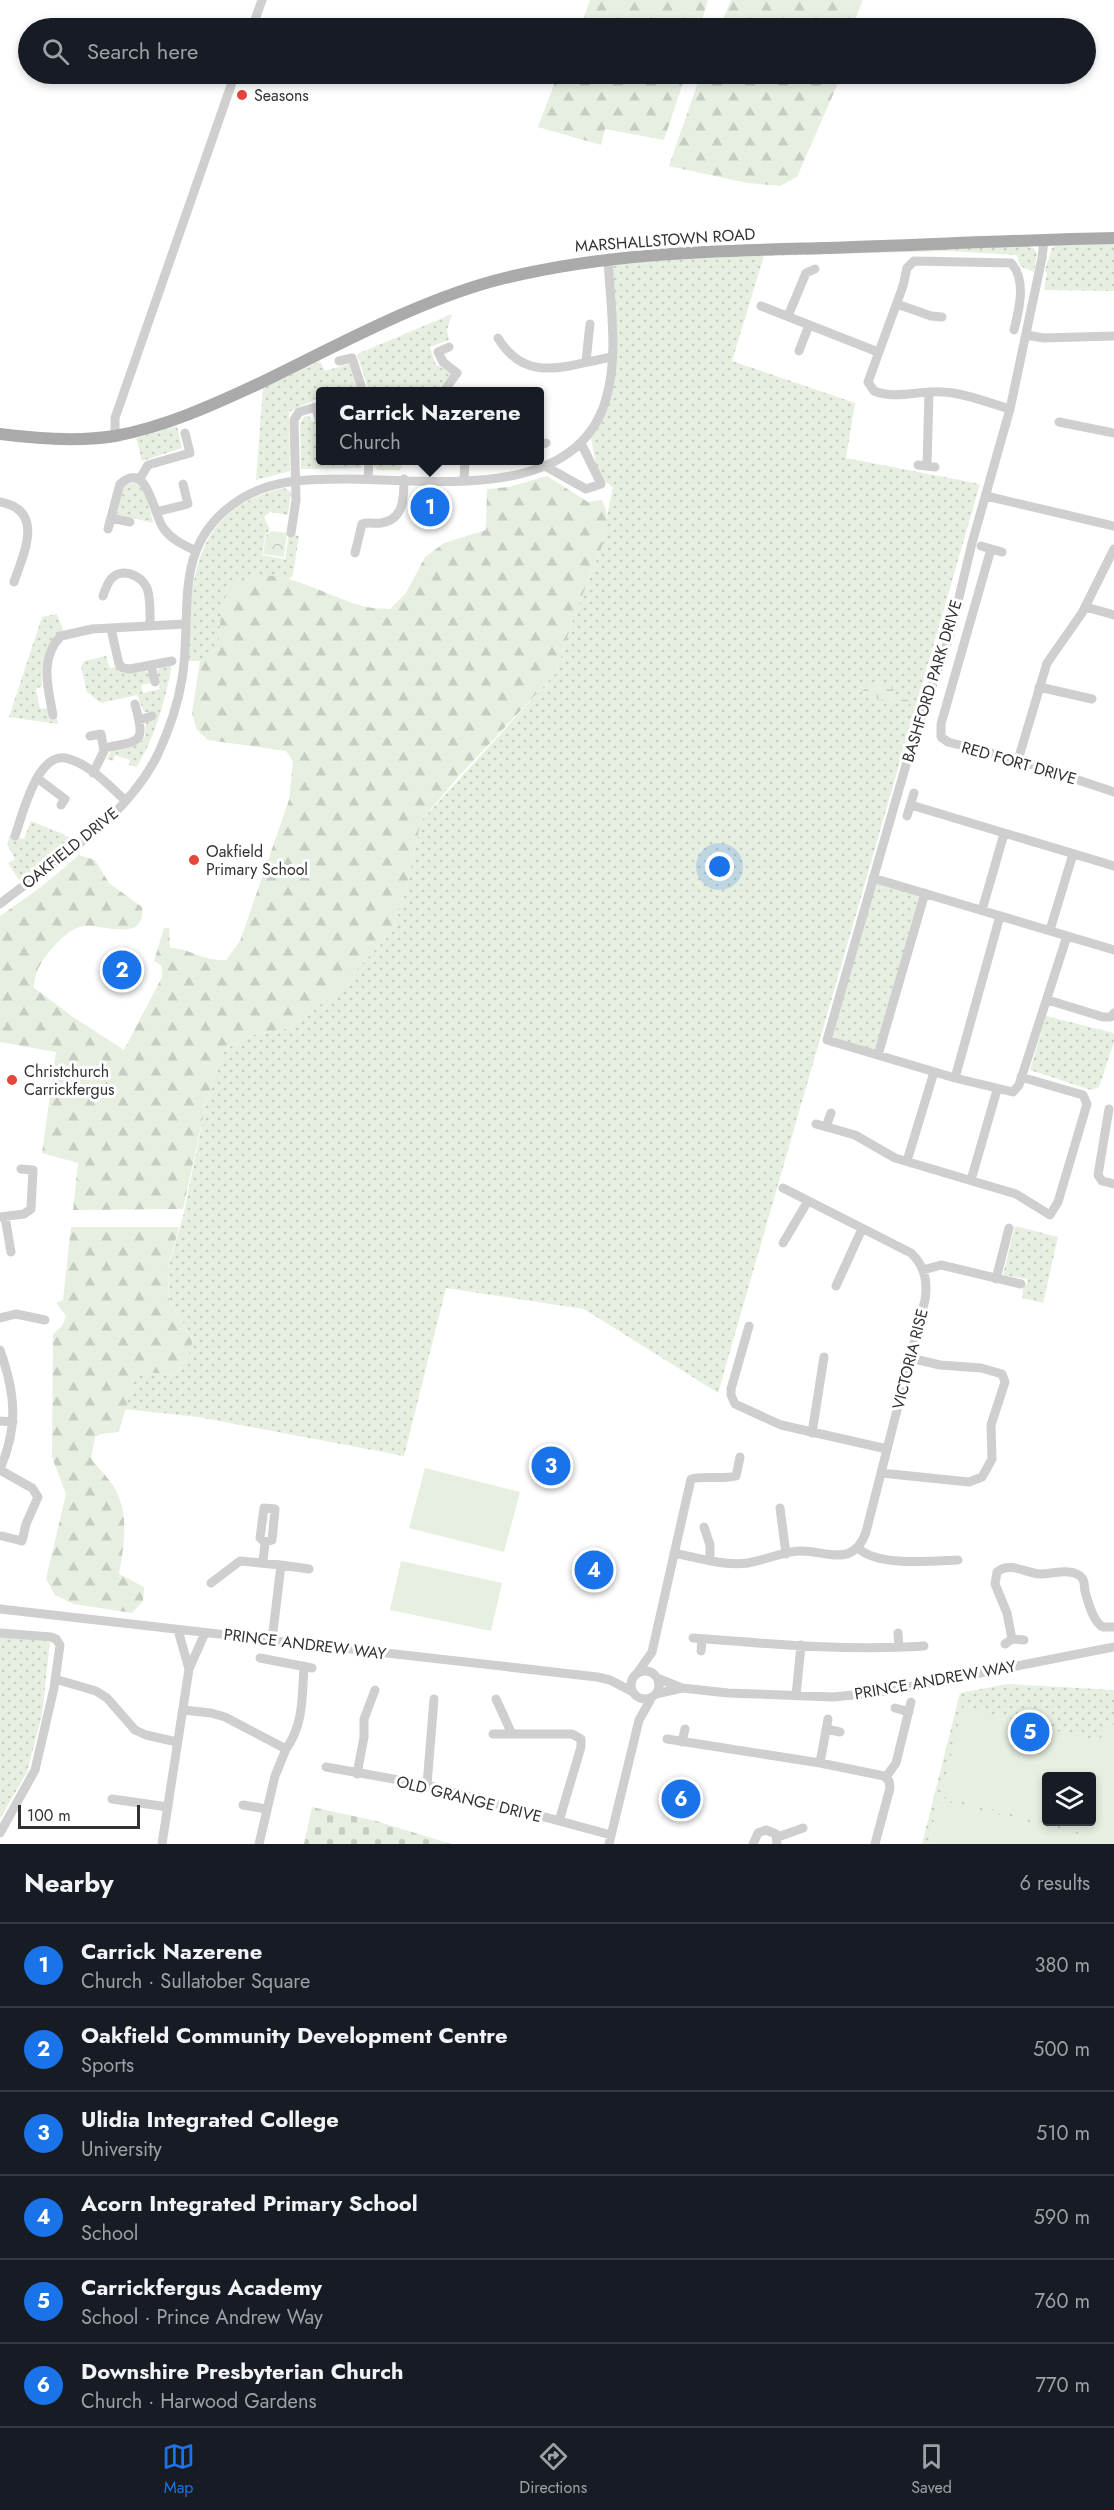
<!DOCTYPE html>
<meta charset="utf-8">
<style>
:root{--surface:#171b24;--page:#20242c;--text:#f1f3f6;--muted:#9ea1a6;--line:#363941;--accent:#1a73e8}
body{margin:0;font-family:Jost,sans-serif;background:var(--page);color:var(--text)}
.controls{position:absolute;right:18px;bottom:18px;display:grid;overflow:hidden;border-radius:6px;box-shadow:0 3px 9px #0003}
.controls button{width:54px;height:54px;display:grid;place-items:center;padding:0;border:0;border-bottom:2px solid var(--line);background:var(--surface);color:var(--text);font:30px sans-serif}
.scale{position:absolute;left:18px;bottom:15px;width:122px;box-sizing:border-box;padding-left:6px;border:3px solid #323232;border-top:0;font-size:16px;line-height:21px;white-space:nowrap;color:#323232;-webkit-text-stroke:4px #fff;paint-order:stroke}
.you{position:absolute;left:720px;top:867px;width:21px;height:21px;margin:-15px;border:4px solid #fff;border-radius:50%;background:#1a73e8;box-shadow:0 0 0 9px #1a73e833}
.badge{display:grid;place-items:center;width:39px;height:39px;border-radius:50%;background:var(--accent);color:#fff;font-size:20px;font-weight:700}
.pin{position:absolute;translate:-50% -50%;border:3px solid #fff;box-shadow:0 2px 6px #0006}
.popup{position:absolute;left:316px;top:387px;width:228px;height:78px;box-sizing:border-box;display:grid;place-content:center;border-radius:6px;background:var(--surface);filter:drop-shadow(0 2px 4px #0005);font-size:20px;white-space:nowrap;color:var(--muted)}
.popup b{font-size:22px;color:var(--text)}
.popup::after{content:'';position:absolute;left:50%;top:100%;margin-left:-12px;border:12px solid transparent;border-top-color:var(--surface)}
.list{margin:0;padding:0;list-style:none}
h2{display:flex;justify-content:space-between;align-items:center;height:78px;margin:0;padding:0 24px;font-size:26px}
h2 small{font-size:20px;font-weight:400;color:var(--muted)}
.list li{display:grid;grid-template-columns:39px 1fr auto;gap:18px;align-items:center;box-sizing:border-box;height:84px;padding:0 24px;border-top:2px solid var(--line)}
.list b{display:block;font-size:22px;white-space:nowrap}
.list p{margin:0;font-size:20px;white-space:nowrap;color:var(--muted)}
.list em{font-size:20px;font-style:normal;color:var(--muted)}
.icon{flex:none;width:33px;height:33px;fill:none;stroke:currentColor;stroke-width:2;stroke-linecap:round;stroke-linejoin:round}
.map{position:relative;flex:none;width:1114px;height:1844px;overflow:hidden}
.search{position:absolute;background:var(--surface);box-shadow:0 3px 9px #0003;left:18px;right:18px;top:18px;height:66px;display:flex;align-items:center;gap:15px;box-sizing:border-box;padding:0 21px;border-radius:33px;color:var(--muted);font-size:22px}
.sheet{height:582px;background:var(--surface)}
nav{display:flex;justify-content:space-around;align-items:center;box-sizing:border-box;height:84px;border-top:2px solid var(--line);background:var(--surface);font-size:16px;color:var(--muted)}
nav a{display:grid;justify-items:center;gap:3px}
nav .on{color:var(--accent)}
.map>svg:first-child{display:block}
</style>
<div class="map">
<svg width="1114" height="1844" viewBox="0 0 1114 1844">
<defs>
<pattern id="grass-dots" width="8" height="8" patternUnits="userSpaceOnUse" patternTransform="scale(1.5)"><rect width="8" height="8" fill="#e7efe1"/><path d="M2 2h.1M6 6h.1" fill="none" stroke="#c7cdc2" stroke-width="1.8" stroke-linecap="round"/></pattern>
<pattern id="forest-firs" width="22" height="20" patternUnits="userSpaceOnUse" patternTransform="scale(1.5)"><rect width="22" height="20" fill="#e7efe1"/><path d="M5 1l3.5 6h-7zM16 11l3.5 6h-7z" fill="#c7cdc2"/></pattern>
<pattern id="wetland-marsh" width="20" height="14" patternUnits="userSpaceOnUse" patternTransform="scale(1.5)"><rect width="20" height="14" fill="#e7efe1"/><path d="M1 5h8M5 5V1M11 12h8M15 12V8" fill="none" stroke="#c7cdc2"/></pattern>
<pattern id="cemetery-stones" width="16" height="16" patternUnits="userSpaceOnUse" patternTransform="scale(1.5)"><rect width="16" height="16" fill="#e7efe1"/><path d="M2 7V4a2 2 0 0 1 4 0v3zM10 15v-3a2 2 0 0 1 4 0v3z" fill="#c7cdc2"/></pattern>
<pattern id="park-crowns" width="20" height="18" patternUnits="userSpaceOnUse" patternTransform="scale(1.5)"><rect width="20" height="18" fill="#e7efe1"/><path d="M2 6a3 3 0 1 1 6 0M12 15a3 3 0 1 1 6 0" fill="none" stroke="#c7cdc2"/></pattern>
</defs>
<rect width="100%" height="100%" fill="#fff"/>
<path fill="url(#grass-dots)" d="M 1114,243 L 1114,291 L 1044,290 L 1047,273 L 1045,270 L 1052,248 L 1056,245 Z
M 1026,246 L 1033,248 L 1037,253 L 1034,272 L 1020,266 L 1017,255 L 947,251 L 764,256 L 732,361 L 855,403 L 846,458 L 980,484 L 718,1393 L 584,1309 L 446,1288 L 404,1456 L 198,1417 L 124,1409 L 135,1374 L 147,1372 L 175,1375 L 189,1354 L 193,1339 L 169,1300 L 168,1268 L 183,1217 L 207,1099 L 225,1049 L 253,1035 L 289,1028 L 332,996 L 391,933 L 404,897 L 421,821 L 556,673 L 573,619 L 599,554 L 613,487 L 598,477 L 590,432 L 607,398 L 611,319 L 608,258 Z
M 452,314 L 447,330 L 449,340 L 430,347 L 436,365 L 451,371 L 451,374 L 439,388 L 431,391 L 369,391 L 357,354 Z
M 320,361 L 325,371 L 349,364 L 357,391 L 320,392 L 320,397 L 289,412 L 290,471 L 256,480 L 263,388 Z
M 305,416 L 310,417 L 312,422 L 320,420 L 320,460 L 363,461 L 361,468 L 301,469 L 300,422 Z
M 177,426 L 182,448 L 142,461 L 136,438 Z
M 375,461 L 375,460 L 404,461 L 400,470 L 378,470 L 374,466 Z
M 129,483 C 148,482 149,508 153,523 L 117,514 L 124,486 Z
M 284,488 L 291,492 L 288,515 L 270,512 L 264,517 L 270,530 L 265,535 L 262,555 L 285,559 L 289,534 L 299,536 L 293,575 L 289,579 L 266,577 L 221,620 L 218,647 L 200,661 L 186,661 C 192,582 190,509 284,488 Z
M 57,614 L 63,630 C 43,644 41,663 42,686 L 36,689 L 40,709 L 47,708 L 56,716 L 58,724 L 9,717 L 42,617 Z
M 106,656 L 110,668 L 116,667 L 122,673 L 144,670 L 149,674 L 151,683 L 141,685 L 143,693 L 160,689 L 157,671 L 161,667 L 172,665 C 165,702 156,734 137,767 L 129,765 L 130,760 L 115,755 L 113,761 L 107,759 L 111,751 L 139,744 L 145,736 L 146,723 L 153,712 L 144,712 L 137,695 L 101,703 L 87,692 L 81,667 L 84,661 Z
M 31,821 L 63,834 L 72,840 L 19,880 L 8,863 L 15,859 L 7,844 L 10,836 L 24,839 Z
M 873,878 L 925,893 L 878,1055 L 827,1040 Z
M 1046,1016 L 1114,1033 L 1114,1042 L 1099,1087 L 1091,1090 L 1030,1070 Z
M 1015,1226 L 1058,1237 L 1043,1303 L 1022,1298 L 1023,1289 L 1028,1282 L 1027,1279 L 1003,1275 Z
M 0,1636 L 50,1642 L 42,1715 L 27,1772 L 0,1819 Z
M 1007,1684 L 1114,1690 L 1114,1725 L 1105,1723 L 1101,1742 L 941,1796 L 1079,1831 L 1078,1835 L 939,1800 L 928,1844 L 922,1844 L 960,1693 Z"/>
<path fill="url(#forest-firs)" d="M 590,0 L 708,0 L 700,26 L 582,22 Z
M 731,0 L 863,0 L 852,28 L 720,27 Z
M 558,74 L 686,74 L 664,140 L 605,129 L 601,145 L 538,127 Z
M 701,74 L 842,74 L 797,177 L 780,186 L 747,183 L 669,166 Z
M 547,476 L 588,502 L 602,500 L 606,509 L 607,527 L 602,546 L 573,619 L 556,673 L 459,776 L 421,821 L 404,897 L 391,933 L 332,996 L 289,1028 L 253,1035 L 225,1049 L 207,1099 L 183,1209 L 73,1210 L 78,1163 L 42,1153 L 56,1052 L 0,1042 L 0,916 L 41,887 L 79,855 L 95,860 L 109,883 L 142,907 C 146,944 102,924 84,926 C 69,927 47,952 40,965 C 36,971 35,980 33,987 L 73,1017 L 124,1050 L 162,977 L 162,966 L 154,961 L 164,928 L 169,928 L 170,948 C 193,949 201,961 226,960 L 240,941 L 289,800 L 293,761 L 286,751 L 208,740 L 197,730 L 192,713 L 200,661 L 218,647 C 220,635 220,605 226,596 C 256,547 329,600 367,607 C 374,609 383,608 390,609 L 406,593 L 425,557 L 444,543 L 486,530 L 487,489 L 509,487 Z
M 71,1227 L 179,1227 L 168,1268 L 169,1300 L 193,1339 L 189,1354 L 175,1375 L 147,1372 L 135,1375 L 119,1432 L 101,1434 L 95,1437 L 91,1458 C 98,1468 108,1477 114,1487 C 130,1514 124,1545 119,1574 L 144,1587 L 143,1601 L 132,1613 L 74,1604 L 55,1595 L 46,1579 L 66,1494 L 52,1457 L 53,1334 L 62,1326 L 66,1316 L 56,1303 L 63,1300 Z"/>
<path fill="url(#wetland-marsh)" d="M 869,684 L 891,686 L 897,696 L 908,700 L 909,706 L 903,709 L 895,700 L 885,701 L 865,697 L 862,691 Z"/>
<path fill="url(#cemetery-stones)" d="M 312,1807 L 376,1821 L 451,1844 L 304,1844 Z"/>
<path fill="url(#park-crowns)" d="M 272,531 L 287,533 L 284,557 L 263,554 L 266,535 Z"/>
<path fill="#e7efe1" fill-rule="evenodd" d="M 425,1468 L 520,1492 L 504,1552 L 409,1528 Z
M 401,1561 L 502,1583 L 491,1631 L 390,1610 Z
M 963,1707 L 1100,1742 L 1105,1723 L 1114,1725 L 1114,1844 L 928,1844 L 939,1800 L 1078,1834 L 1078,1831 L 941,1796 ZM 1046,1776 L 1092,1776 L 1092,1822 L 1046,1822 Z"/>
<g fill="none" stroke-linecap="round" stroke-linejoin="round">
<path stroke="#cfcfcf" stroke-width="9" d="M 252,28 L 262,0
M 1044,240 L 1042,258 L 1010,409 L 972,543 L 950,635 L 914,737 L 827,1040 L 955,1078 L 1013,1092 L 1019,1085 L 1067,936
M 897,304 L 931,316 L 942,317
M 761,306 L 878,352
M 788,316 L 806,273 L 815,269
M 1026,335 L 1044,338 L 1114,336
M 498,338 C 526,385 566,365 612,357
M 799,351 L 809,325
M 339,361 L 352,358 L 363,392
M 586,361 L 590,324
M 443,392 L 457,373 L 443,362 L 438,352 L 449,347
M 1010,409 C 989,403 965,393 943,392 C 918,390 897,400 874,391 L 868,382 L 903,286 L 907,268 L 914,261 L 1011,263 C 1027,280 1019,310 1014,330
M 1059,422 L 1114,433
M 115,435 L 115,418 L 235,74
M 540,445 L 546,443
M 918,465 L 935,467
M 545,466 L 586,489 L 601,484 L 581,443
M 927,466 L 929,392
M 368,479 L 369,460
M 139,480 L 148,465 L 190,453 L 185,433
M 464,480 L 465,460
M 986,496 L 1114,526
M 0,502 C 46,510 23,555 14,582
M 156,512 L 188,504 L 183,484
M 111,518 L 130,522
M 108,529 L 120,484 C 149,459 153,516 164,529 C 172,540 184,545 196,551
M 291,533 L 296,500 L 294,420 L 299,412 L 316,407 L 319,419
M 981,546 L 1002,552
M 991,549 L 941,724 L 941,737 L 948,742 L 1018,760 L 1114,792
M 355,553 L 362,524 C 368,522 374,524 381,523 C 404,520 404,497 404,479
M 103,596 C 105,590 107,584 111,579 C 122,567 141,575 147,588 C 151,599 150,614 150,626
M 1086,607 L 1114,615
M 111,629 L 119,664 L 123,668 L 130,669 L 172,661
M 151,666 L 155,682
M 1039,687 L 1092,699
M 53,715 C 48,688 39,658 61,636 L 92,629 L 185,624
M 139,720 L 152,716
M 90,736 L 101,734 L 104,751 L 93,773
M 104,748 C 143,740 145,744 135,704
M 1018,760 L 1047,663 L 1082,613 L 1114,549
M 37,778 L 65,799 L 61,805
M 911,805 L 1114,866
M 907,816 L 914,793
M 15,836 C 22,816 37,753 65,758 C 88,762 109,786 126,801
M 873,878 L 1114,950
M 0,904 C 56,859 125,821 158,754 C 169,730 178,704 182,679 C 193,615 171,550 232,505 C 266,479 306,479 347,479 C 429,479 576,504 606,399 C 619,355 610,303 608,258
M 982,910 L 1004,834
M 1050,930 L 1073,854
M 1048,1000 L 1103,1017 L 1111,1017 L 1114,1013
M 878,1055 L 925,893
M 955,1078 L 1000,916
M 1109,1109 L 1098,1175 L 1102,1181 L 1114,1184
M 816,1124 L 855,1135 L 895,1158 L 1016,1194 L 1050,1215 L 1058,1202 L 1087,1104 L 1083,1095 L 1021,1077
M 826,1127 L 831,1113
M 907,1161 L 934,1072
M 971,1180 L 997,1090
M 0,1217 L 24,1214 L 31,1209 L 33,1170 L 21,1169
M 5,1217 L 11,1252
M 783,1243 L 808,1201
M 923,1270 L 941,1265 L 1021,1284
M 996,1279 L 1009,1228
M 836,1286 L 862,1229
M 0,1318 L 16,1314 L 45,1320
M 749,1326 L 731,1389 L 731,1395 L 735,1404 L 781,1425 L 887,1449
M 0,1350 C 15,1392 19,1426 0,1469
M 0,1421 L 13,1422
M 812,1433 L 824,1357
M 0,1470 L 32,1488 L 38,1497 L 26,1524 L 22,1541 L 2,1536
M 881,1473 L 969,1482 L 982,1477 L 992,1459 L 991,1425 L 1005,1382 L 1002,1374 L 981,1368 L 940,1365 L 910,1358
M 780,1508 L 786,1554
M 704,1527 L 710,1545 L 710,1561
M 858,1548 C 878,1567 932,1561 958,1560
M 674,1553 C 698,1558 724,1566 748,1563 C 765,1560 782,1552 799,1551 C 826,1550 853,1569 866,1532 L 925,1300 C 928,1282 925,1266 911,1253 L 783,1188
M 263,1562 L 265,1542 L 272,1540 L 275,1509 L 264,1508 L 260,1538 L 265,1542
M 281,1565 L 309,1569
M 211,1583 L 240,1561 L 281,1565 L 272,1640
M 0,1609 L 597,1677 L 610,1680 L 633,1692
M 178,1630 L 189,1669
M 0,1633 L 51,1637 L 56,1639 L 60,1645 L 54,1688 L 35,1770 L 0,1833
M 898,1633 L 899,1647
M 693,1638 C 769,1644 848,1651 924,1646
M 1012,1639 L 1007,1613 L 995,1584 L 997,1572 C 1011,1561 1027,1574 1041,1574 C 1052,1574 1074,1567 1082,1578 C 1085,1581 1084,1587 1085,1591 C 1088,1602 1093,1622 1103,1627 L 1114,1627
M 1005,1644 L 1012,1639 L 1024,1640
M 701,1651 L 702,1639
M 260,1658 L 312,1668
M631 1685a14 14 0 1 1 28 0a14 14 0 1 1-28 0Z
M 638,1672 L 652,1652 L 691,1479 C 706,1475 720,1480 736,1476 L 740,1457
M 657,1678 L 682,1688 L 728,1693 L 833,1697 L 874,1693 L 914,1686 L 1114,1647
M 55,1679 L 96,1691 L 107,1698 L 135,1730 L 146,1735 L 177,1742
M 656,1694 L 682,1688
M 796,1696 L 801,1645
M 496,1699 L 512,1734
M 895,1708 L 909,1712
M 183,1710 L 211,1713 L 225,1717 L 286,1749 L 275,1776 L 259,1844
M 826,1729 L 840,1732
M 493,1734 L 572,1734 L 581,1739 L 581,1747 L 559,1821
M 667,1739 L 820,1763 L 884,1776 L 889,1781 L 890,1788 L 875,1844
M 682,1742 L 685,1729
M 286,1749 C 304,1724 302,1696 304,1666
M 820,1763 L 828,1719
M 326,1767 L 427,1785 L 611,1835
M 357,1774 L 364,1737 L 364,1719 L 375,1690
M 886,1777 L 896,1763 L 911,1702
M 427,1785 L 434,1699
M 112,1799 L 168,1807
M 243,1805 L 266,1809
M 778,1837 L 803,1828
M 162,1844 L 189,1669 L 205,1633
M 609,1844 L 639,1720 L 652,1697
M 753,1844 L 758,1833 L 766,1830 L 776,1834 L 777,1844"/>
<path stroke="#aaa" stroke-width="12" d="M 0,434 C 38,439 77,442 115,436 C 164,427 211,406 256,385 C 333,348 422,298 505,278 C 612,252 716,251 826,248 C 922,245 1018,240 1114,238"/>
</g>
<g fill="#e4463a" stroke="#fff" stroke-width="2">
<circle cx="242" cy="95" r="6"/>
<circle cx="194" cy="860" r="6"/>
<circle cx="12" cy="1080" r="6"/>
</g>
<g text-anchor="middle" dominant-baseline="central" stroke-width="6" stroke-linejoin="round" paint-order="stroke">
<g font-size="16" fill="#323232" stroke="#fff" text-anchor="start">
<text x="254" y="95">Seasons</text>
<text x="206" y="851">Oakfield<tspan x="206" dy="18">Primary School</tspan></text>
<text x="24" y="1071">Christchurch<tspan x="24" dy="18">Carrickfergus</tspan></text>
</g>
<g font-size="16" fill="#323232" stroke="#fff">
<text transform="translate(665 240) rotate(-4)">MARSHALLSTOWN ROAD</text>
<text transform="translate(932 681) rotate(-73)">BASHFORD PARK DRIVE</text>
<text transform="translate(1019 763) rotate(16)">RED FORT DRIVE</text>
<text transform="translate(70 848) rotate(-39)">OAKFIELD DRIVE</text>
<text transform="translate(910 1359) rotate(-76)">VICTORIA RISE</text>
<text transform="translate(305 1644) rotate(7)">PRINCE ANDREW WAY</text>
<text transform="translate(935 1680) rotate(-10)">PRINCE ANDREW WAY</text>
<text transform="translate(469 1799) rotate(14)">OLD GRANGE DRIVE</text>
</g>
</g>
</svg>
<div class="controls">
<button><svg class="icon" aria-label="layers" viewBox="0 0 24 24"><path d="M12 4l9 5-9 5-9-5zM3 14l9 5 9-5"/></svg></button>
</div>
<div class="scale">100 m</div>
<div class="you"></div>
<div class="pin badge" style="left:430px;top:507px">1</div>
<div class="popup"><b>Carrick Nazerene</b>Church</div>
<div class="pin badge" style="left:122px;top:970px">2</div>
<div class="pin badge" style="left:551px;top:1466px">3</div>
<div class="pin badge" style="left:594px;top:1570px">4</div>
<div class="pin badge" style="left:1030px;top:1732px">5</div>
<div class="pin badge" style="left:681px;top:1799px">6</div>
<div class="search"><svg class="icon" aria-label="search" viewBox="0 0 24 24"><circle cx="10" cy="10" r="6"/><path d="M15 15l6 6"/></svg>Search here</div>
</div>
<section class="sheet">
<h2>Nearby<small>6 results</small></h2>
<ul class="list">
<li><span class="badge">1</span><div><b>Carrick Nazerene</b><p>Church · Sullatober Square</p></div><em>380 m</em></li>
<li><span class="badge">2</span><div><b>Oakfield Community Development Centre</b><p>Sports</p></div><em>500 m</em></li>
<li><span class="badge">3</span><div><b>Ulidia Integrated College</b><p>University</p></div><em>510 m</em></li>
<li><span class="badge">4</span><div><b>Acorn Integrated Primary School</b><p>School</p></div><em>590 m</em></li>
<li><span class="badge">5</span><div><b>Carrickfergus Academy</b><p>School · Prince Andrew Way</p></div><em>760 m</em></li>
<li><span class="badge">6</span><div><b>Downshire Presbyterian Church</b><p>Church · Harwood Gardens</p></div><em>770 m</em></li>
</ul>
</section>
<nav>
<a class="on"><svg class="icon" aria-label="map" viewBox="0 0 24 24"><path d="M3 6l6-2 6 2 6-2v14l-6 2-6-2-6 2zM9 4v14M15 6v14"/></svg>Map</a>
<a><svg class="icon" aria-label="directions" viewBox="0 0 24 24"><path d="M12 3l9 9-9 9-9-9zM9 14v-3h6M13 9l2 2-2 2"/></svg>Directions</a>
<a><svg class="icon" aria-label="saved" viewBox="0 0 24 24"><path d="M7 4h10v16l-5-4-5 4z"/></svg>Saved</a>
</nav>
